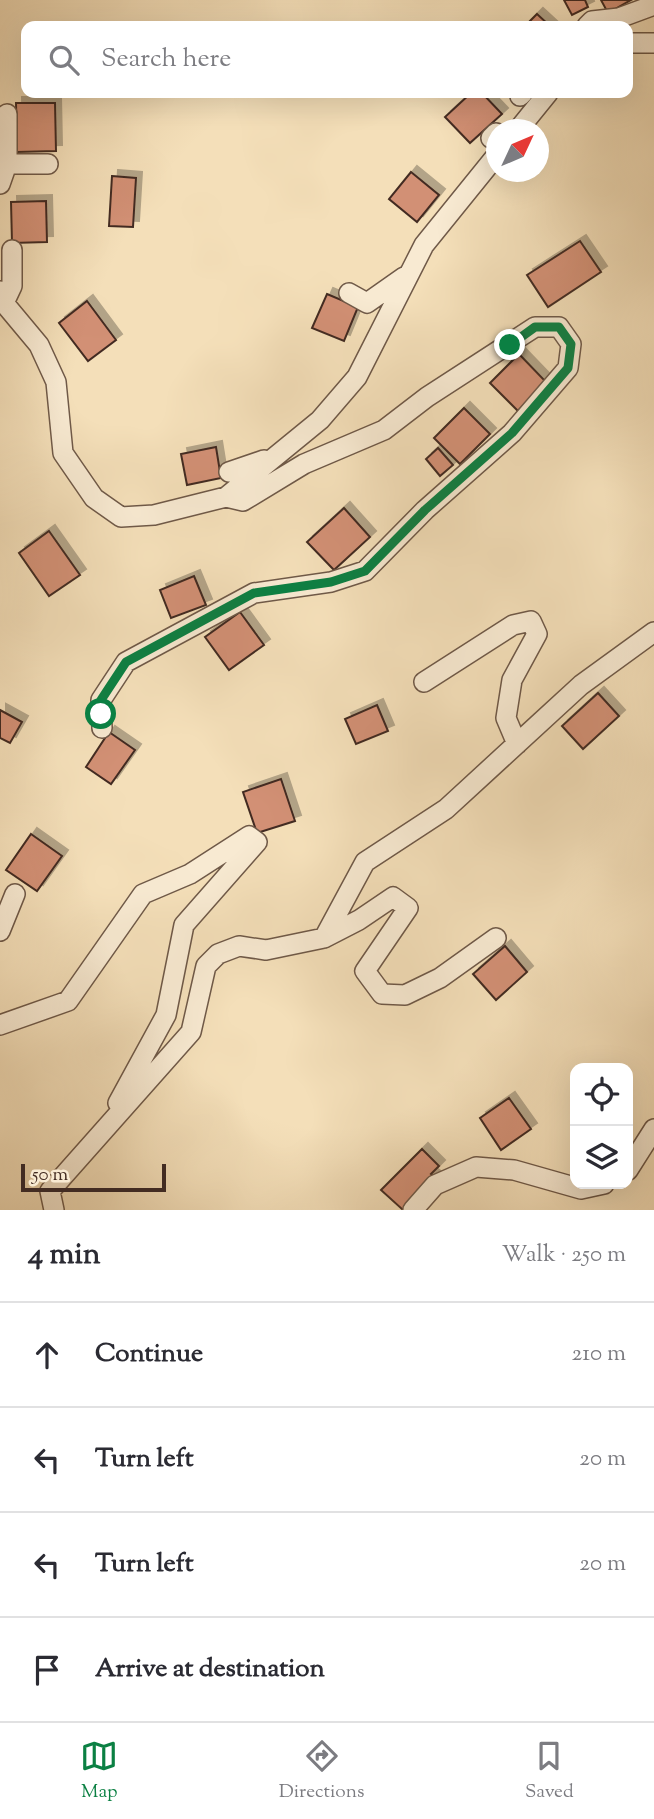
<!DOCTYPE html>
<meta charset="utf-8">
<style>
:root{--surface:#fff;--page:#f2f2f3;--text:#2b2b33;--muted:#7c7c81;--line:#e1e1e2;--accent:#0b8043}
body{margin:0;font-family:"Sorts Mill Goudy",serif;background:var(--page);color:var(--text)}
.controls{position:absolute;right:21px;bottom:21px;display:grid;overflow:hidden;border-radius:14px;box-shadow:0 7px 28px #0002}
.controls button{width:63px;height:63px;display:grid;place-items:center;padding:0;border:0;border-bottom:2px solid var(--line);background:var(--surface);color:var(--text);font:35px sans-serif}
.compass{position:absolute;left:486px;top:119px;width:63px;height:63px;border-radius:50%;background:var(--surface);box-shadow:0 7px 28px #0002;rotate:46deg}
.scale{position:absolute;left:21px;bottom:18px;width:145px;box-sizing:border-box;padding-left:7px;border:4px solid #432c22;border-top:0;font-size:19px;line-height:24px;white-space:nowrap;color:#432c22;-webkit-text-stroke:5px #f8ead2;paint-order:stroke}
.stop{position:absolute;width:21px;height:21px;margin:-16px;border:5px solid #0b8043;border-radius:50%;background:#fff}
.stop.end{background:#0b8043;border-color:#fff;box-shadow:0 2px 7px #0008}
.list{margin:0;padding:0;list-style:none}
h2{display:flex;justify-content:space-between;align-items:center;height:91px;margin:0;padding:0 28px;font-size:30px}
h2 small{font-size:23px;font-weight:400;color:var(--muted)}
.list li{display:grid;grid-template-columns:46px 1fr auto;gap:21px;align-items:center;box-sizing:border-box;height:105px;padding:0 28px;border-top:2px solid var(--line)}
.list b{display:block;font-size:26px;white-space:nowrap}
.list em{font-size:23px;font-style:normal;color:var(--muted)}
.icon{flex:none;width:38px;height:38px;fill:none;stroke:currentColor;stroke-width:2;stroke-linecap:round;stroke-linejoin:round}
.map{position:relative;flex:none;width:654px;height:1210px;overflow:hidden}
.search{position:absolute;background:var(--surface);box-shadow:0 7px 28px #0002;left:21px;right:21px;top:21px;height:77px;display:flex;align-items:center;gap:18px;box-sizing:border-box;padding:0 24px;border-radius:14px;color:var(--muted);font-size:26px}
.sheet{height:511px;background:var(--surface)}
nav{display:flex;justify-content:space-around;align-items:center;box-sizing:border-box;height:98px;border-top:2px solid var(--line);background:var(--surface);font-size:19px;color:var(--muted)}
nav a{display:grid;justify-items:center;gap:4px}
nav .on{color:var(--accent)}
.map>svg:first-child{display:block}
</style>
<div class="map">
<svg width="654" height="1210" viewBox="0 0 654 1210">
<defs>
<filter id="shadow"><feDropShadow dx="6" dy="-6" stdDeviation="0" flood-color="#0004"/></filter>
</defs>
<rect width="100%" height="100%" fill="#f4dfb9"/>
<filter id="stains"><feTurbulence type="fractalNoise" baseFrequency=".00286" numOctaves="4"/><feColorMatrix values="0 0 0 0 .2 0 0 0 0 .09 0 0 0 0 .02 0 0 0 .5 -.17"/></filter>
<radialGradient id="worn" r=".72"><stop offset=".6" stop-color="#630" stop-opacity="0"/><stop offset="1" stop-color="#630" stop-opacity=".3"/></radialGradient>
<path fill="#d29074" stroke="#432c22" stroke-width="2" filter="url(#shadow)" d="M 564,0 L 585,0 L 588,7 L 572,15 Z
M 601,0 L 631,0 L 608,13 Z
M 537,14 L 550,26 L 525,26 Z
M 471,93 L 482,93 L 502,114 L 470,143 L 445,117 Z
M 16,103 L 55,103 L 56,151 L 17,152 Z
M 411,172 L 439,195 L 417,222 L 389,199 Z
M 112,176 L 136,178 L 133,227 L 109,226 Z
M 46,201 L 47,242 L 12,243 L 11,202 Z
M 580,241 L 601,272 L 548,307 L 527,275 Z
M 327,294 L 358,307 L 344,341 L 312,328 Z
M 87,301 L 116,340 L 88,361 L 59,323 Z
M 519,354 L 546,382 L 518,411 L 490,383 Z
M 464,408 L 490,434 L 460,464 L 434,438 Z
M 216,447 L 221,478 L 187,485 L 181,454 Z
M 438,448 L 453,465 L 440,476 L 426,459 Z
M 344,508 L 370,537 L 334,570 L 307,542 Z
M 49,531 L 80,575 L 49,596 L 19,553 Z
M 194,576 L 206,605 L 171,618 L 160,590 Z
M 240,612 L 264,645 L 229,670 L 205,637 Z
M 598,693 L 619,716 L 583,749 L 562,726 Z
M 377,705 L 388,731 L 356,744 L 345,719 Z
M 0,710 L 22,722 L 10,743 L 0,738 Z
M 109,732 L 135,750 L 111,784 L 86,767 Z
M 281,779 L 295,821 L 257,833 L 243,792 Z
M 31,834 L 62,856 L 37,891 L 6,870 Z
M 505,946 L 527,972 L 496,1000 L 473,974 Z
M 509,1098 L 531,1129 L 501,1150 L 480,1118 Z
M 422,1149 L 439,1166 L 431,1174 L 436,1178 L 403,1210 L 381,1190 Z"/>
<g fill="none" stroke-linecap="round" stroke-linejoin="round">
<g stroke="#6f5948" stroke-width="22">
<path id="minor" d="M 587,26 L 592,21 L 619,18
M 609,26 L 619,18 L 654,5
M 628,43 L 654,43
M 520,96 L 523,93
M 518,130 L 548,93
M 491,138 L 496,133
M 7,164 L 48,164
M 0,184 L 7,164 L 7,114
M 0,291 L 4,303 L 39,345 L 56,382 L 63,453 L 94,498 L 121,517 L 154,515 L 226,497 L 320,420 L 357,377 L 424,245 L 496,156
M 349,293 L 367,303 L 404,277
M 4,303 L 12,286 L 12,250
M 229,472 L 264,460
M 424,682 L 513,625 L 531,621 L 537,634 L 512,680 L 506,718 L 517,744
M 102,728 L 101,700 L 126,662 L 254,593 L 331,582 L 365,571 L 425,510 L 512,433 L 568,368 L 571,344 L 559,327 L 535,327 L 427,397 L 384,430 L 304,464 L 243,501 L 226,497
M 0,931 L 15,894
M 324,938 L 359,920 L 393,897 L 408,908 L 365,971 L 382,994 L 405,995 L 440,978 L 496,938
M 0,1025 L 68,1001 L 143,894 L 190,874 L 249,836 L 257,842 L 184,925 L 166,1015 L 118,1103
M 628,1170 L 654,1129
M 54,1210 L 50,1191 L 191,1032 L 206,966 L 218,954 L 239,946 L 266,950 L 324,938 L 365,862 L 446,809 L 581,685 L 654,632
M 413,1210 L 435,1185 L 476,1167 L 514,1170 L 581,1189 L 604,1184"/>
</g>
<use href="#minor" stroke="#f8ead2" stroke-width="19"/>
</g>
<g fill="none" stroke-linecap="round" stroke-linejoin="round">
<path stroke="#0b8043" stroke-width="9" d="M 101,714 L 101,700 L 126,662 L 254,593 L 331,582 L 365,571 L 425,510 L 512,433 L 568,368 L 571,344 L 559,327 L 535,327 L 510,345"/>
</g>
<rect width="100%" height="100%" filter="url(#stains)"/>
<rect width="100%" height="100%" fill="url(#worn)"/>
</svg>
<div class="controls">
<button><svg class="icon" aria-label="locate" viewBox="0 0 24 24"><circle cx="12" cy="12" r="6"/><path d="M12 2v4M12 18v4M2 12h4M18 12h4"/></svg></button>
<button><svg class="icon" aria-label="layers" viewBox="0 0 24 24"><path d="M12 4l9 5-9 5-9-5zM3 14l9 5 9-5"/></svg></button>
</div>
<svg class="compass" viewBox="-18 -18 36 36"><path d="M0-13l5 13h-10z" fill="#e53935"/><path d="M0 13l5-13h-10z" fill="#7c7c81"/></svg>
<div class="scale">50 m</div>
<div class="stop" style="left:101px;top:714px"></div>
<div class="stop end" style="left:510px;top:345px"></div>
<div class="search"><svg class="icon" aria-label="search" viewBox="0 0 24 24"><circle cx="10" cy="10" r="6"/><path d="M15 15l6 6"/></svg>Search here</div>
</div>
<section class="sheet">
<h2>4 min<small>Walk · 250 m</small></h2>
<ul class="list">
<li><svg class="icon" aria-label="ahead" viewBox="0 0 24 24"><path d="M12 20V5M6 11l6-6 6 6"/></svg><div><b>Continue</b></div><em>210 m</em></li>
<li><svg class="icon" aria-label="left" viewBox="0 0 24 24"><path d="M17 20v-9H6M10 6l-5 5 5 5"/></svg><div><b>Turn left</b></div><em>20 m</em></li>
<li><svg class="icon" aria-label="left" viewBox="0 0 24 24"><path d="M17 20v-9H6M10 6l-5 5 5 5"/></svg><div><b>Turn left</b></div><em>20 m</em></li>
<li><svg class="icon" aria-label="arrive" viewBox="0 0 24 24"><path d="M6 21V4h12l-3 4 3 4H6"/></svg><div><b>Arrive at destination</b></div></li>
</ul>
</section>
<nav>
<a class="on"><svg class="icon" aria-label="map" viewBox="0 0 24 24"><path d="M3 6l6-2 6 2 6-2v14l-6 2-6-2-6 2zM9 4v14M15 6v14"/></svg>Map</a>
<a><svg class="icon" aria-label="directions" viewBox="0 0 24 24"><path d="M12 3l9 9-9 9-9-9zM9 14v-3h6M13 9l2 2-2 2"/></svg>Directions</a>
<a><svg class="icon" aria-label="saved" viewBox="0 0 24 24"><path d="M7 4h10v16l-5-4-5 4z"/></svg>Saved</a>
</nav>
